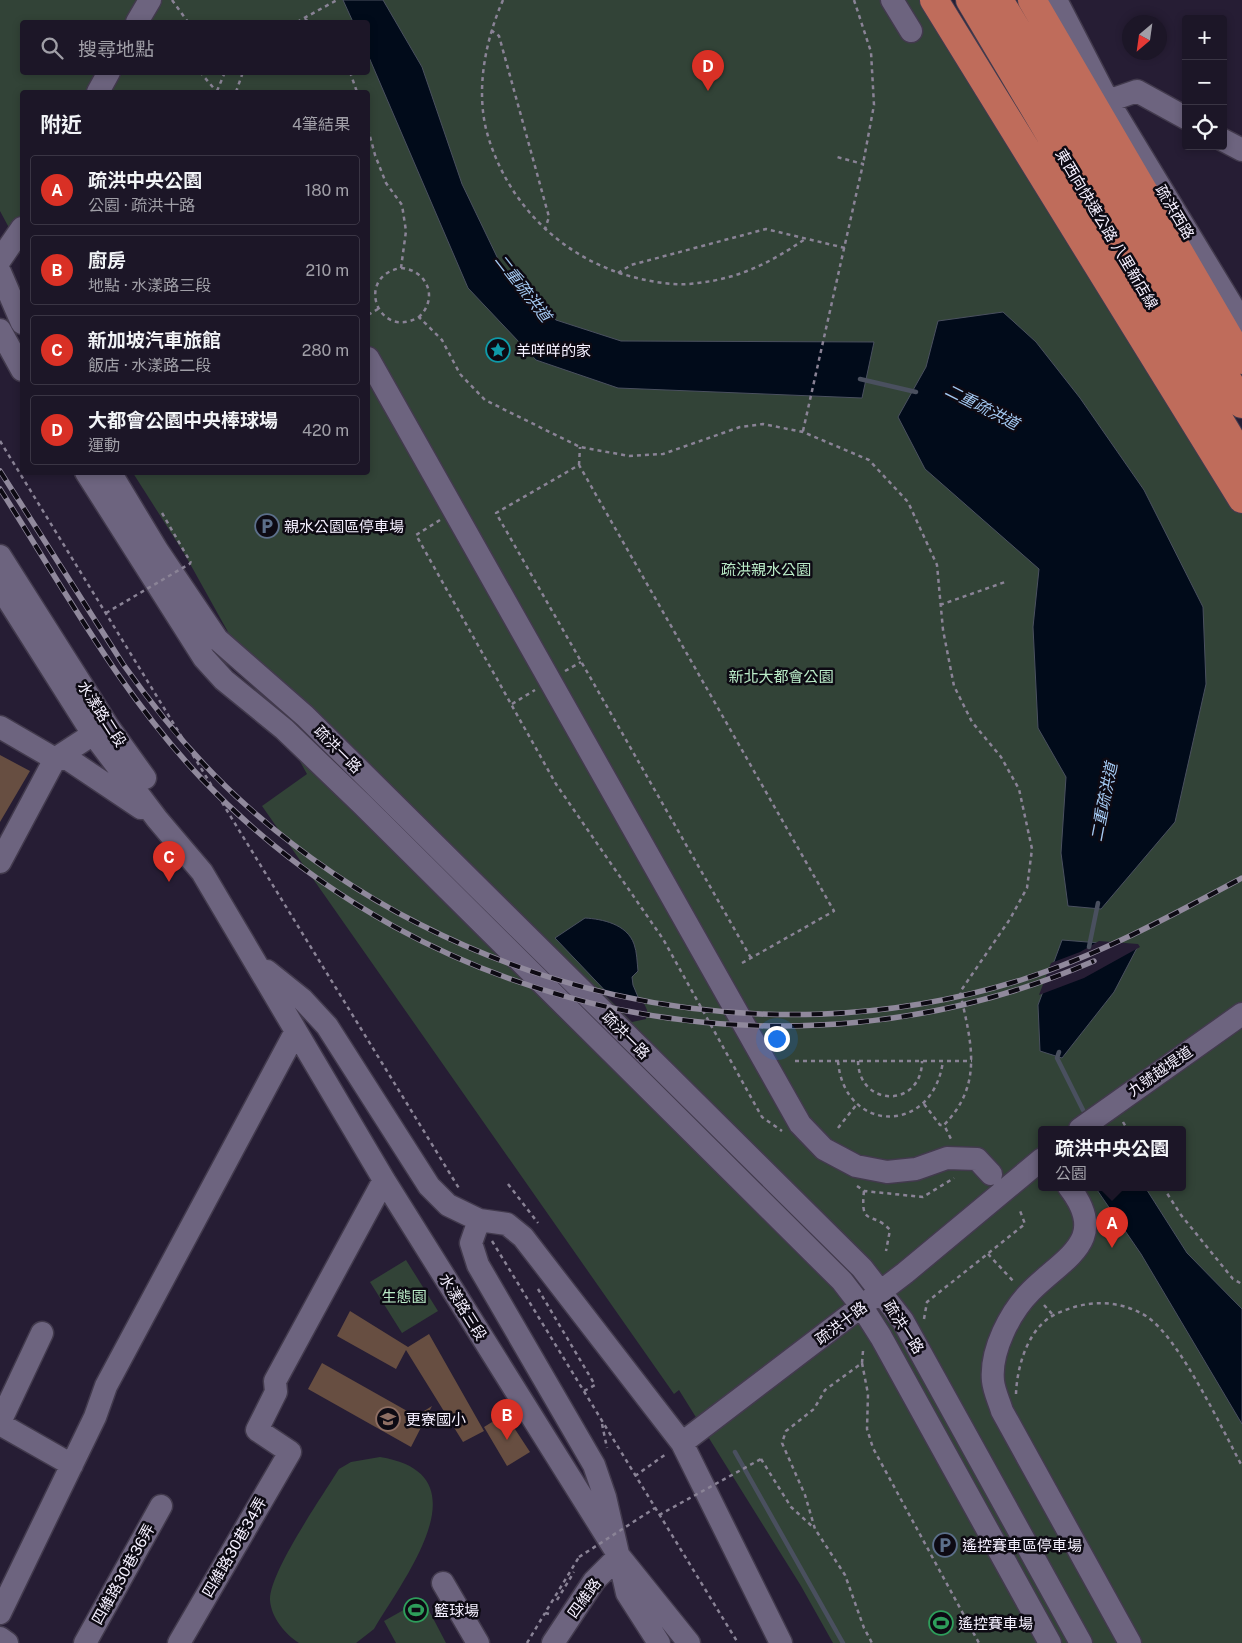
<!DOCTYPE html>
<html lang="zh-TW">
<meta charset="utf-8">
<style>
:root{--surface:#1c1627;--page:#292333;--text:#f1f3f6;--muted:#a09fa7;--line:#3a3544;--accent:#d93025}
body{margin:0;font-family:"Public Sans","Noto Sans TC",sans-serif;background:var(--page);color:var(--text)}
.controls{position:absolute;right:15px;top:15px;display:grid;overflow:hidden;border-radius:5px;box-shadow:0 2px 8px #0003}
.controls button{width:45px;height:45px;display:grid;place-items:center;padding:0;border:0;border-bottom:1px solid var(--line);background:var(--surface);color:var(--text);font:25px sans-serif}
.compass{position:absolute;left:1122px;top:15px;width:45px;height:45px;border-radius:50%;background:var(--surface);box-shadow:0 2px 8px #0003;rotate:209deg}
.you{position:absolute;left:776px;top:1038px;width:18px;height:18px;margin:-12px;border:4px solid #fff;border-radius:50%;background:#1a73e8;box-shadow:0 0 0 8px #1a73e833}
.badge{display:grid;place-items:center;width:32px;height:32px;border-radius:50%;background:var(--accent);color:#fff;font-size:16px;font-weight:700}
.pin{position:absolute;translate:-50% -41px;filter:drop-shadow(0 1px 2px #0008)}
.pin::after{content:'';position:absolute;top:26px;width:18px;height:15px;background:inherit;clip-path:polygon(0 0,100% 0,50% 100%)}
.popup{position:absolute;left:1038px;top:1126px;width:148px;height:65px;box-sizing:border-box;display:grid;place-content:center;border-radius:5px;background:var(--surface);filter:drop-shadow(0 1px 4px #0005);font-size:16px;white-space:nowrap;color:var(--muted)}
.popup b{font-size:19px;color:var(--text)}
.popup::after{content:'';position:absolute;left:50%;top:100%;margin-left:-10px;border:10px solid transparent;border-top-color:var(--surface)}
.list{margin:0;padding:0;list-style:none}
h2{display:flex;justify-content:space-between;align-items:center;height:65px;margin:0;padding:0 20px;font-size:21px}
h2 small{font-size:16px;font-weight:400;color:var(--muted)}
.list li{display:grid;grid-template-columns:32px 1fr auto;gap:15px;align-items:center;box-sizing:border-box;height:70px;margin:0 10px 10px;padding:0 10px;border:1px solid var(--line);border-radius:5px}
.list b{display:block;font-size:19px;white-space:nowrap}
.list p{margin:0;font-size:16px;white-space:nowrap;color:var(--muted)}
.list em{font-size:16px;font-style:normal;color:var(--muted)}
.icon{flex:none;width:28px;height:28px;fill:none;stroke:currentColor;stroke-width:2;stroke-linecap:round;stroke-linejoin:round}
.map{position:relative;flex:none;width:1242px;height:1643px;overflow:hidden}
.search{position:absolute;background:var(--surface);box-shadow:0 2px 8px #0003;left:20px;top:20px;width:350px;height:55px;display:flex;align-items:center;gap:12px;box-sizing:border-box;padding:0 18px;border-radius:5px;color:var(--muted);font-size:19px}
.panel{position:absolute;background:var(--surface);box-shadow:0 2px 8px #0003;left:20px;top:90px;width:350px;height:385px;border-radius:5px}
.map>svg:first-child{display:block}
</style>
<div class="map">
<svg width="1242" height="1643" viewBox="0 0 1242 1643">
<rect width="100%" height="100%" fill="#261d34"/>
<path fill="#324337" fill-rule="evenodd" d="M 0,0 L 944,0 L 1242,494 L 1242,1643 L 833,1643 L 801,1586 L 679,1390 L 674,1394 L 262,806 L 307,774 L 184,553 L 133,473 L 368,472 L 368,92 L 22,92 L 22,252 L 0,211 ZM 22,22 L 368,22 L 368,72 L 22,72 ZM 1042,1129 L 1182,1129 L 1182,1187 L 1042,1187 Z
M 406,1260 L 438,1311 L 402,1333 L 370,1282 Z
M 380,1457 C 487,1474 403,1579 374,1629 L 356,1643 L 299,1643 C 285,1634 271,1617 270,1600 C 269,1573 323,1495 339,1469 L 351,1462 Z
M 423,1599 L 446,1643 L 396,1643 L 384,1621 Z"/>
<path fill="#010b1a" stroke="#4a505f" d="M 343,0 L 383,0 L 422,67 L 462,184 L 499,261 L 522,292 L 556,320 L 621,341 L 874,342 L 862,398 L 618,388 L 536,360 L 468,288 L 368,55 L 368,22 L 353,22 Z
M 1003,312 L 1036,342 L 1080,398 L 1144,490 L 1203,607 L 1206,684 L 1175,822 L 1101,909 L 1068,906 L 1061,853 L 1066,777 L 1038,728 L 1033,627 L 1039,569 L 925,469 L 898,417 L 926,367 L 938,321 Z
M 585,918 C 602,919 627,924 634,944 C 637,952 637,962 638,971 L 632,977 L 633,985 L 644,1011 L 633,1020 L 555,938 Z
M 1062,940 L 1138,946 L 1114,992 L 1062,1058 L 1040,1051 L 1038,1005 Z
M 1095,1187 L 1145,1187 L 1187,1253 L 1242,1309 L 1242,1424 L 1141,1254 Z"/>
<path fill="#261d34" d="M 1099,941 L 1138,944 L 1140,947 L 1084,978 L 1039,995 L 1051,963 L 1080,952 Z
M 601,991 L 642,999 L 647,1010 L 646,1019 L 632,1022 Z"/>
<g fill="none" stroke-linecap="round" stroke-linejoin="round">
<path stroke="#4a505f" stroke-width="4.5" d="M 860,379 L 916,392
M 1089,947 L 1098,903
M 1059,1052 L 1057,1058 L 1083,1110
M 735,1452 L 843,1643"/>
</g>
<path fill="#674e41" d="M 0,755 L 30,771 L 0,822 Z
M 350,1311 L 408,1347 L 429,1334 L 484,1431 L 463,1442 L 406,1350 L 396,1369 L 337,1336 Z
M 322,1363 L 416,1416 L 432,1406 L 411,1447 L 308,1389 Z
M 505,1414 L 530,1452 L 507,1466 L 484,1427 Z"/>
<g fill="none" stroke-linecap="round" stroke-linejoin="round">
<g stroke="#423a4d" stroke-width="25">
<path id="minor" d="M 892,0 L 911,31
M 1056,0 L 1108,101 L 1242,322
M 137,22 L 150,0
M 98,92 L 109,72
M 1108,101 L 1137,91 L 1186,118
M 1223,140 L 1242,150
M 0,260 L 22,228
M 0,272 L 22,323
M 0,330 L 22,370
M 368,358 L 800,1124 L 824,1149 L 856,1166 L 887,1172 L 916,1169 L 947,1158 L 977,1159 L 991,1174
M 86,472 L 204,658 L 224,680 L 284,729 L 362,804 L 842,1281 L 862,1307 L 881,1337 L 1050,1643
M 110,472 L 157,550 L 217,639 L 305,716 L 862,1268 L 903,1321 L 1081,1643
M 0,556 L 107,725 L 145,778
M 0,587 L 93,734 L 157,819 L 202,872 L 384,1180 L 619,1556 L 689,1643
M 0,727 L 55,759
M 55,759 L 68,759 L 141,808
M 0,862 L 55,759 L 104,727
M 267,971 L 302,999 L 327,1026 L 429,1186 L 448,1205 L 479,1220
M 1080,1129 L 1242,1014
M 1069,1187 C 1110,1240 1065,1257 1031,1291 C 1010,1312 990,1351 993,1381 C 994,1391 999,1401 1002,1411 L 1130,1643
M 0,1422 L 42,1333
M 0,1424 L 72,1465
M 682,1443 L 905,1273 L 1042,1159
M 443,1583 L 478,1643
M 0,1613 L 95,1417 L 106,1386 L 296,1031
M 0,1638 L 7,1643
M 85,1643 L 161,1506
M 179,1643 L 290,1452 L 257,1430 L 276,1392 L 275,1381 L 384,1180
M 553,1643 L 594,1581 L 619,1556
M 659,1643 L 627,1593 L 605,1497 L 594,1465 L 478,1265 L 471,1243 L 479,1220 L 507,1224 L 523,1237 L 682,1443 L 781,1643"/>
</g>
<g stroke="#423a4d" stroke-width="30">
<path id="highway" d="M 934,0 L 1242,499
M 970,0 L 1242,458
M 999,0 L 1242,404
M 1032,0 L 1242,360"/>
</g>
<path stroke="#8a8396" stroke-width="2.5" stroke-dasharray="4 4" stroke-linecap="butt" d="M 172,0 L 188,22
M 503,0 C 486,39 476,86 486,129 C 506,205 565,262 641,279 C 659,283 679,286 698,283 C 740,278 770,263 805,239
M 854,0 L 871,52 L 874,105 L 863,164
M 305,19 L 309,22
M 297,22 L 337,0
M 491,30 L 499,36 L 549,217 L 545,229
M 200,72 L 217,92
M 350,72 L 357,92
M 217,91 L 225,72
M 236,92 L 243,72
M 368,129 L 375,155 L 386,183 L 402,205 L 406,231 L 401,268 C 354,276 378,341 419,317 L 442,340 L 460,374 L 485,400 L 580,447 L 629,456 L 663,454 L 740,427 L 763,424 L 803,432 L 869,460 L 908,502 L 937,565 L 943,630 L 954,686 L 972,722 L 1001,757 L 1019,789 L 1032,849 L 1027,888 L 1010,919 L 960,992 C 971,1042 984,1084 944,1125 L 951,1139
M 401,268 C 427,270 439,298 419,317
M 618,273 L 631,265 L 766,229 L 845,248
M 368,315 L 378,309
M 803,431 L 863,164 L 837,157
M 0,441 L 460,1190
M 579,465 L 580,447
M 162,513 L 191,563
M 440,520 L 416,535 L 556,784 L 663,939 L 762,1117 L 782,1131
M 940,605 L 1005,582
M 565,671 L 581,662
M 512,704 L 535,690
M 742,963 L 751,958 L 834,911 L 579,465 L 496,513 L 751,958
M 795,1061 L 972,1061
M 838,1061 C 844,1134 933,1136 943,1061
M 858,1061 C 859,1108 922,1108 922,1061
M 924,1104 L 940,1125 L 944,1125
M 1123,1122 L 1127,1129
M 838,1128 L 857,1104
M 508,1184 L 538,1223
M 857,1186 L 864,1191 L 923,1197 L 954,1178
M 1163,1187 L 1181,1215 L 1233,1279 L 1242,1284
M 864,1191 C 860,1228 872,1210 890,1230 L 886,1251
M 492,1241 L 738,1643
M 988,1254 L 1014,1282
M 538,1289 L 595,1385 L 584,1391
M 1044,1305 L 1053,1315
M 924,1319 L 927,1302 L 1025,1224 L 1019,1208
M 863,1351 L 862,1363 L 825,1390 L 814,1409 L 786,1431 L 782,1443 L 805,1495 L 815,1529 L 845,1575 L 864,1628 L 872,1643
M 862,1363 L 868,1394 L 867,1429 L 873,1448 L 979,1643
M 1016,1394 C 1017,1365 1029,1325 1058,1313 C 1087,1300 1118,1299 1146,1316 C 1179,1337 1222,1429 1242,1466
M 602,1424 L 607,1448
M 761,1459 L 791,1507 L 814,1528
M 635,1476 L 666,1454
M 557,1600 L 574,1572
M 549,1614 L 545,1613 L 579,1557
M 527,1643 L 545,1613"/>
<use href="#minor" stroke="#6d647f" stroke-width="22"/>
<use href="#highway" stroke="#bf6c5b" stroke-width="28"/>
<g stroke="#90899c" stroke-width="5.5">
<path id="rail" d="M 0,471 L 123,664 C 160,716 200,765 248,807 C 457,993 756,1064 1024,979 C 1101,954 1171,916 1242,878
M 0,489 C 63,587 120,693 201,778 C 430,1018 788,1094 1094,961"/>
</g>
<use href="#rail" stroke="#0d0a13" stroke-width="4" stroke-dasharray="11" stroke-linecap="butt"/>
<path stroke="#8a8396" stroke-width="2.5" stroke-dasharray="4 4" stroke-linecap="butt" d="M 106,613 L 191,563
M 659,1515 L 761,1459
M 579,1557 L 655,1508"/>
</g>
<defs>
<g id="sight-ring" transform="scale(1.25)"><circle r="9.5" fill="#0d0a13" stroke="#0f9aa8" stroke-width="1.5"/><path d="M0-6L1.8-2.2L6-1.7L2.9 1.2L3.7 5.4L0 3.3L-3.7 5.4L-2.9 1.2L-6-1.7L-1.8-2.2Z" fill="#0f9aa8"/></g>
<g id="parking-ring" transform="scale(1.25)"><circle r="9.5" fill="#0d0a13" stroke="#5c6f8a" stroke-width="1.5"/><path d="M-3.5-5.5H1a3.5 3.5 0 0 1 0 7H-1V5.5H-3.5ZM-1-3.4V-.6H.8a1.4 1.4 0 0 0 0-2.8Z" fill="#5c6f8a"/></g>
<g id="school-ring" transform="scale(1.25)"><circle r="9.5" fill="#0d0a13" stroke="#8d6e63" stroke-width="1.5"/><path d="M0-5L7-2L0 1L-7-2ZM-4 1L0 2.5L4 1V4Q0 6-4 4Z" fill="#8d6e63"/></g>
<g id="stadium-ring" transform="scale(1.25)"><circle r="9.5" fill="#0d0a13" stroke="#2e9e5b" stroke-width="1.5"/><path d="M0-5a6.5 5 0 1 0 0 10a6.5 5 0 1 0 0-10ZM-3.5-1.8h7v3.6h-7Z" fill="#2e9e5b"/></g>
</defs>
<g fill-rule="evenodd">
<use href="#sight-ring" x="498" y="350"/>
<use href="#parking-ring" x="267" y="526"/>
<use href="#school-ring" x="388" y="1419"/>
<use href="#parking-ring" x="945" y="1545"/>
<use href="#stadium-ring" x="416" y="1610"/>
<use href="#stadium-ring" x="941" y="1623"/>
</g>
<g text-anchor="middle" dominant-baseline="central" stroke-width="5" stroke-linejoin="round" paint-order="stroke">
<g font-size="15" fill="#f5f0ff" stroke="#0d0a13">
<text transform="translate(1175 212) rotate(59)">疏洪西路</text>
<text transform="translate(1107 229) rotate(59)">東西向快速公路 八里新店線</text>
<text transform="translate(102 714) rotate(57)">水漾路二段</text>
<text transform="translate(338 749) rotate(45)">疏洪一路</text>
<text transform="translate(626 1035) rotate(45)">疏洪一路</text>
<text transform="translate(1160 1071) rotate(-35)">九號越堤道</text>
<text transform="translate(463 1307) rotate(58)">水漾路三段</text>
<text transform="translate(841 1323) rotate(-37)">疏洪十路</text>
<text transform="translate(904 1327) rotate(57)">疏洪一路</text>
<text transform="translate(234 1547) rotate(-60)">四維路30巷34弄</text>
<text transform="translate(123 1574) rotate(-61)">四維路30巷36弄</text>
<text transform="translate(584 1598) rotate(-54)">四維路</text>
</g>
<g font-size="15" fill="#f5f0ff" stroke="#0d0a13" text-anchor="start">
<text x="516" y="350">羊咩咩的家</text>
<text x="284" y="526">親水公園區停車場</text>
<text x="406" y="1419">更寮國小</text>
<text x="962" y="1545">遙控賽車區停車場</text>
<text x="434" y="1610">籃球場</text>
<text x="958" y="1623">遙控賽車場</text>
</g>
<g font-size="15" fill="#baebc7" stroke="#0d0a13">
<text x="766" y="569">疏洪親水公園</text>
<text x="781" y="676">新北大都會公園</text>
<text x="404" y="1296">生態園</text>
</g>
<g font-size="16" font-style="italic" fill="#a4c9f2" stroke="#0d0a13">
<text transform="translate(523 288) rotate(52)">二重疏洪道</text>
<text transform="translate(982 407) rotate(27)">二重疏洪道</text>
<text transform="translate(1104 802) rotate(-79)">二重疏洪道</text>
</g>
</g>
</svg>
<div class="controls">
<button>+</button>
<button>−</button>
<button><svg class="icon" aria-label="locate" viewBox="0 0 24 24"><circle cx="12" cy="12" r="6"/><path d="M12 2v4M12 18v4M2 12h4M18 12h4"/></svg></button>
</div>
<svg class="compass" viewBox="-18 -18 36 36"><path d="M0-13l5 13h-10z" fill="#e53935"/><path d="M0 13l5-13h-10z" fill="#a09fa7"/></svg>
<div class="you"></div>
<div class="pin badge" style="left:1112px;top:1248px">A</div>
<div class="popup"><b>疏洪中央公園</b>公園</div>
<div class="pin badge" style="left:507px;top:1440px">B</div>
<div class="pin badge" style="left:169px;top:882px">C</div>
<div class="pin badge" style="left:708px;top:91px">D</div>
<div class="search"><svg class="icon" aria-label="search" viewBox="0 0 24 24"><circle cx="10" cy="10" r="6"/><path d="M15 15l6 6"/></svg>搜尋地點</div>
<section class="panel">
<h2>附近<small>4筆結果</small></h2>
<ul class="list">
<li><span class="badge">A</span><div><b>疏洪中央公園</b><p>公園 · 疏洪十路</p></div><em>180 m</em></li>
<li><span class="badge">B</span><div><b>廚房</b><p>地點 · 水漾路三段</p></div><em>210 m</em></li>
<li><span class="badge">C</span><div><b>新加坡汽車旅館</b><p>飯店 · 水漾路二段</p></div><em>280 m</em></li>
<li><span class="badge">D</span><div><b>大都會公園中央棒球場</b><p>運動</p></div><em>420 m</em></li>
</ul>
</section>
</div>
